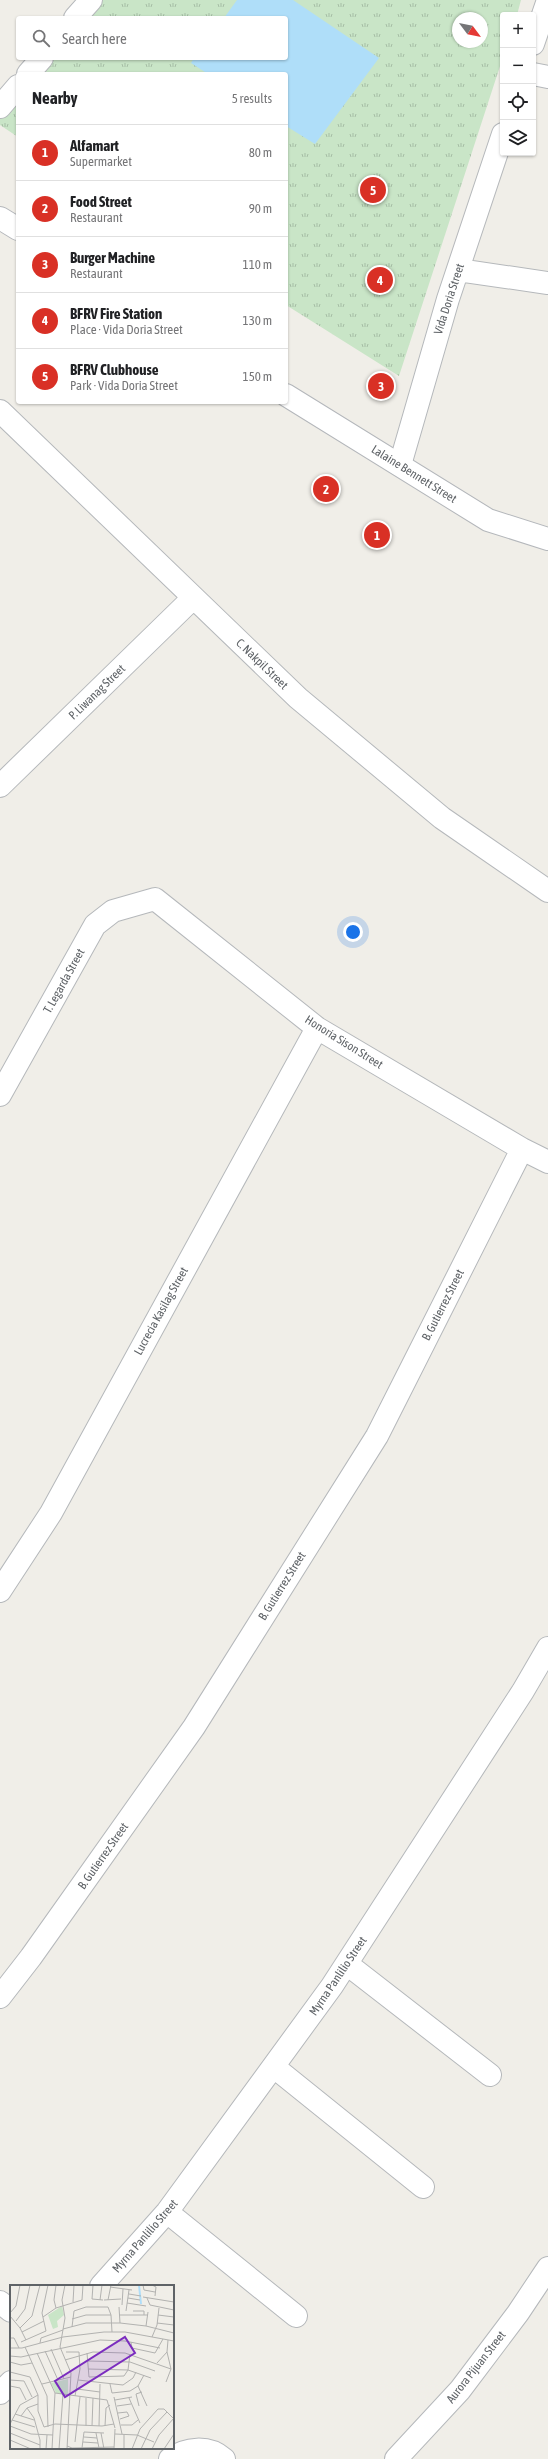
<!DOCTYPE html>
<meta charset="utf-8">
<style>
:root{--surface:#fff;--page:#f6f6f6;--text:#202124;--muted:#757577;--line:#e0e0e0;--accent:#d93025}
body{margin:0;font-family:"Asap Condensed",sans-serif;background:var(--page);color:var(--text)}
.controls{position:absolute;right:12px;top:12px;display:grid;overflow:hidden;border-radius:4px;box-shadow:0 1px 3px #0004}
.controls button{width:36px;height:36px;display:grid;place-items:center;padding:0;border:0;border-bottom:1px solid var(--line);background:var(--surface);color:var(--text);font:20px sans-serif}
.compass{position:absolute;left:452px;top:12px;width:36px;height:36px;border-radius:50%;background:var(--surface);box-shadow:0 1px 3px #0004;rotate:122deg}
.you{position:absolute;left:353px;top:932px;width:14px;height:14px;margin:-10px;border:3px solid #fff;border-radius:50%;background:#1a73e8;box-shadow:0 0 0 6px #1a73e833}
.badge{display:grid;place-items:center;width:26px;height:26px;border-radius:50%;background:var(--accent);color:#fff;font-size:13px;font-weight:700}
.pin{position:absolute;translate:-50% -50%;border:2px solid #fff;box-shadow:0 1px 4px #0006}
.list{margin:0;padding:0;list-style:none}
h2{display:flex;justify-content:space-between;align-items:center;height:52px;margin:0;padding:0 16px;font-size:17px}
h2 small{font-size:13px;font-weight:400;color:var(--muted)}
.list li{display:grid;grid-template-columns:26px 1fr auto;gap:12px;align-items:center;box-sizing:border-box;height:56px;padding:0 16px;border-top:1px solid var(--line)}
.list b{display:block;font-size:15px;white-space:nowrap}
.list p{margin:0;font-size:13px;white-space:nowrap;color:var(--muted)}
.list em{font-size:13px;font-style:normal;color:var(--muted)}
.icon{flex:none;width:22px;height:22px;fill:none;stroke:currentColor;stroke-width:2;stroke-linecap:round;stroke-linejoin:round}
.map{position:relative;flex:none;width:548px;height:2459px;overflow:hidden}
.search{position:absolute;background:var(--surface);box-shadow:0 1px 3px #0004;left:16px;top:16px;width:272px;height:44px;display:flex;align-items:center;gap:10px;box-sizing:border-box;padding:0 14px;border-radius:4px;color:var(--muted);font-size:15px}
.panel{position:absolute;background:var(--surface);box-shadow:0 1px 3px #0004;left:16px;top:72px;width:272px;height:332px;border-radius:4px}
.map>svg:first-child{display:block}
</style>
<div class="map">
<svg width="548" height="2459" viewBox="0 0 548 2459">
<defs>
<pattern id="park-tufts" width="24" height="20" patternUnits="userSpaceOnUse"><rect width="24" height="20" fill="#c9e5c7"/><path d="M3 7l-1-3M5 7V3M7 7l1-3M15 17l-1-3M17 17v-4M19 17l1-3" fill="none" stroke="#a6bda5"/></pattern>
</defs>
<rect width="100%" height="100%" fill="#f0eee8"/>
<path fill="url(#park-tufts)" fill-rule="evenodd" d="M 87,0 L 521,0 L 517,15 L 503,15 L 503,57 L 399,376 L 286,305 L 286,74 L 27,74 L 40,58 L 286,58 L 286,18 L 73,18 ZM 458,18 L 482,18 L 482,42 L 458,42 Z
M 18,85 L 18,137 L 0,125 L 0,107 Z"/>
<path fill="#afdef9" d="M 237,0 L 293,0 L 379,58 L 315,144 L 286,126 L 286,74 L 208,74 L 191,63 L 194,58 L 286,58 L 286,18 L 224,18 Z"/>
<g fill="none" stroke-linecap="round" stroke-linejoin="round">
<g stroke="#b5b8bb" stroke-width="24">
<path id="street" d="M 75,18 L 91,0
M 533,44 L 548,0
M 28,74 L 42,58
M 533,74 L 548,77
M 0,107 L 18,86
M 458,270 L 548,283
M 0,411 L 298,698 L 442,818 L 548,891
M 400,465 L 448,299 L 503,134
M 0,786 L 193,598
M 0,1095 L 95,925 L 113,911 L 155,899 L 317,1028 L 522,1149 L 548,1162
M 0,1591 L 51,1513 L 317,1028
M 347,1964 L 490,2075
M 0,1997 L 31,1957 L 194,1727 L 377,1436 L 522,1149
M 274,2067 L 423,2187
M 167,2212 L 296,2316
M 101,2286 L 167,2212 L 332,1986 L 523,1691 L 548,1648
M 0,2302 L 11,2311
M 0,2393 L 11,2382
M 170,2459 C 186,2448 208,2445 224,2459
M 396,2459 L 460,2390 L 518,2313 L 548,2268"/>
</g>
<g stroke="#b4b7bb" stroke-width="24">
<path id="secondary" d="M 0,218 L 18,229
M 286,395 L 488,520 L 548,539"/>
</g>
<use href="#street" stroke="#fff" stroke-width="22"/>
<use href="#secondary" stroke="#fff" stroke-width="22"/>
</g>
<g text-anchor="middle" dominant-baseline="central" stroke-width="3" stroke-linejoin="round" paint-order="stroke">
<g font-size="12" fill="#5f6367" stroke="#fff">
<text transform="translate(449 299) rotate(-72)">Vida Doria Street</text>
<text transform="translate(414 474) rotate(32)">Lalaine Bennett Street</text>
<text transform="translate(262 664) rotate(44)">C. Nakpil Street</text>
<text transform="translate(97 692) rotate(-44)">P. Liwanag Street</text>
<text transform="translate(64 981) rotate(-61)">T. Legarda Street</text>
<text transform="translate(344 1042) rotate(32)">Honoria Sison Street</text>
<text transform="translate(443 1305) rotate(-63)">B. Gutierrez Street</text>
<text transform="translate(161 1311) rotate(-61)">Lucrecia Kasilag Street</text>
<text transform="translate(282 1586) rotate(-58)">B. Gutierrez Street</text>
<text transform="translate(103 1856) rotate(-55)">B. Gutierrez Street</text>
<text transform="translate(338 1976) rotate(-56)">Myrna Panlilio Street</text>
<text transform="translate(145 2236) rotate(-49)">Myrna Panlilio Street</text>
<text transform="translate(476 2367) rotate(-52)">Aurora Pijuan Street</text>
</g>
</g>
<g transform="translate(10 2285)">
<rect width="164" height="164" fill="#f0eee8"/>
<path d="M 52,21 L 54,30 L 47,36 L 48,42 L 43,44 L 38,30 ZM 58,94 L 58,110 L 46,108 L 41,98 Z" fill="#c9e5c7"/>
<path fill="none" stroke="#afdef9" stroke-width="2" d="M 129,0 L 131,19"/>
<path fill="none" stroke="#b2b2b0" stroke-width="1" d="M 55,0 L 52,15 L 55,33 L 50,62 L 61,88 L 57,164M 83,0 L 82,14 L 93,15M 133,0 L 134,5 L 145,7M 142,0 L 146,2 L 145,11M 100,2 L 122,5M 119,9 L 131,11M 133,12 L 164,17M 118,13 L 130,15M 137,13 L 140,20 L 164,25M 90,15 L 92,0M 94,15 L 111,14M 98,15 L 101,0M 63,17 L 64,0M 117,18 L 136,21M 112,20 L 113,4M 109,22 L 110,38M 46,23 L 44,15 L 46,0M 116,26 L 119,5M 123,26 L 134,26 L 134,30M 0,28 L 6,21 L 10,0M 110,30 L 138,30M 148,30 L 164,32M 0,31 L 10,43 L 16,55M 33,32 L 46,23 L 72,15 L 73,0M 62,34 L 76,30 L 101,30M 6,36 L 15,24 L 20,0M 147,38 L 164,40M 136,41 L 138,27M 62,42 L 64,26 L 76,22 L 98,22 L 101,30 L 102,47M 10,43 L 22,31 L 30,0M 53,44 L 76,38 L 110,38 L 136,41 L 164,48M 12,47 L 34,36M 142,52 L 147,40 L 149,23M 0,53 L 4,53 L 9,63M 11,57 L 36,46 L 32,28 L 38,0M 121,57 L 122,63 L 145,68 L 153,54M 30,58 L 31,53 L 53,45M 15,62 L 37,111 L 38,142M 0,63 L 12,63 L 53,52 L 94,47 L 115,47 L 164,56M 41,64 L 54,94M 35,66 L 48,95M 56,67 L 69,67 L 70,84 L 65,111M 157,67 L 158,55M 27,68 L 45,108 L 42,164M 77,68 L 79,92 L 114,91 L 118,85 L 120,69M 0,71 L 11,72 L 90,55 L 115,56 L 150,63M 55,75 L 83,67 L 115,68 L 161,84M 78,76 L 120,77 L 145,86M 0,77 L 11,80 L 22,78M 147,78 L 157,67M 78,84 L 118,85 L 141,93M 0,87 L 20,92 L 28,110 L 28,126 L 34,142 L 45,139 L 92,141 L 104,139M 0,95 L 14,96 L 22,112M 68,95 L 113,100 L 123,93 L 126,87M 156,97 L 161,84 L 157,67M 32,99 L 61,92M 100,99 L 102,108 L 120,106 L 128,101 L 134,90M 0,101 L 10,103 L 16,115M 128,101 L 137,121M 67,104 L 90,107M 45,108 L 97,115 L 105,143M 104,112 L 112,149M 119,113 L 130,138M 105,115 L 122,112M 107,121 L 121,119M 129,121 L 126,109 L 132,107M 17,123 L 24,133 L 30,155 L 30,164M 108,128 L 117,127 L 119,131 L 110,134M 5,129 L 24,135M 11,131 L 17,123 L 28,119M 2,135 L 25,142M 0,139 L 10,120 L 28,110M 111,140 L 122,140 L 128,135M 0,141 L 21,149 L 43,150M 76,141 L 76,113M 82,141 L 83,113M 89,141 L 90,99M 95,141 L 96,123 L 100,120M 0,148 L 30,160M 86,148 L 89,163M 91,148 L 94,164M 105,149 L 127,150 L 144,157M 74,152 L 87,153M 0,155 L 21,164M 65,157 L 70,112M 73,157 L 88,158M 57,161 L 62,163 L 104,162M 72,163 L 74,147 L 94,148M 36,164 L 37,150M 49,164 L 53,109M 104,164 L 105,144M 114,164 L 114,149M 122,164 L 130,144 L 148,124 L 154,124 L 164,134M 131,164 L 140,145 L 157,127M 142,164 L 149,150 L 164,133M 154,164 L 164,149"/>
<path fill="#7b2cbf" fill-opacity="0.15" stroke="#7b2cbf" stroke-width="2" d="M 115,52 L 125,68 L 55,112 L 45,96 Z"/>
<rect width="164" height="164" fill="none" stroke="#5f6367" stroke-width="2"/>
</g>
</svg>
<div class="controls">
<button>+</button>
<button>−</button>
<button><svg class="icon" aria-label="locate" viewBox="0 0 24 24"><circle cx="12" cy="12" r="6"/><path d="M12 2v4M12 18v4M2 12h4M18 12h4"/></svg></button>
<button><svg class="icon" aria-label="layers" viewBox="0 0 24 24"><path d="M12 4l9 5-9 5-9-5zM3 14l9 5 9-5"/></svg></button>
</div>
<svg class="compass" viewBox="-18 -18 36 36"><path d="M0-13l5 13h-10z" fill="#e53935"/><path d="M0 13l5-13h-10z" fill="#757577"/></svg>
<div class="you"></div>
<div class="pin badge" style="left:377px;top:535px">1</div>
<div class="pin badge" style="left:326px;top:489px">2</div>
<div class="pin badge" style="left:381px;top:386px">3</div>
<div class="pin badge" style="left:380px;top:280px">4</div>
<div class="pin badge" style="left:373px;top:190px">5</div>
<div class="search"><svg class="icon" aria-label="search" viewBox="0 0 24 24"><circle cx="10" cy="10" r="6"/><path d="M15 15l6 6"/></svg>Search here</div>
<section class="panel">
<h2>Nearby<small>5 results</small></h2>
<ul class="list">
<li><span class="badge">1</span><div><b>Alfamart</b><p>Supermarket</p></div><em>80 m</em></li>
<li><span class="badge">2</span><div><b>Food Street</b><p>Restaurant</p></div><em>90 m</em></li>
<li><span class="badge">3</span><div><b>Burger Machine</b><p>Restaurant</p></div><em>110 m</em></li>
<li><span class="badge">4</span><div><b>BFRV Fire Station</b><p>Place · Vida Doria Street</p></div><em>130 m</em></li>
<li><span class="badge">5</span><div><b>BFRV Clubhouse</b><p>Park · Vida Doria Street</p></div><em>150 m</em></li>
</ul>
</section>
</div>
